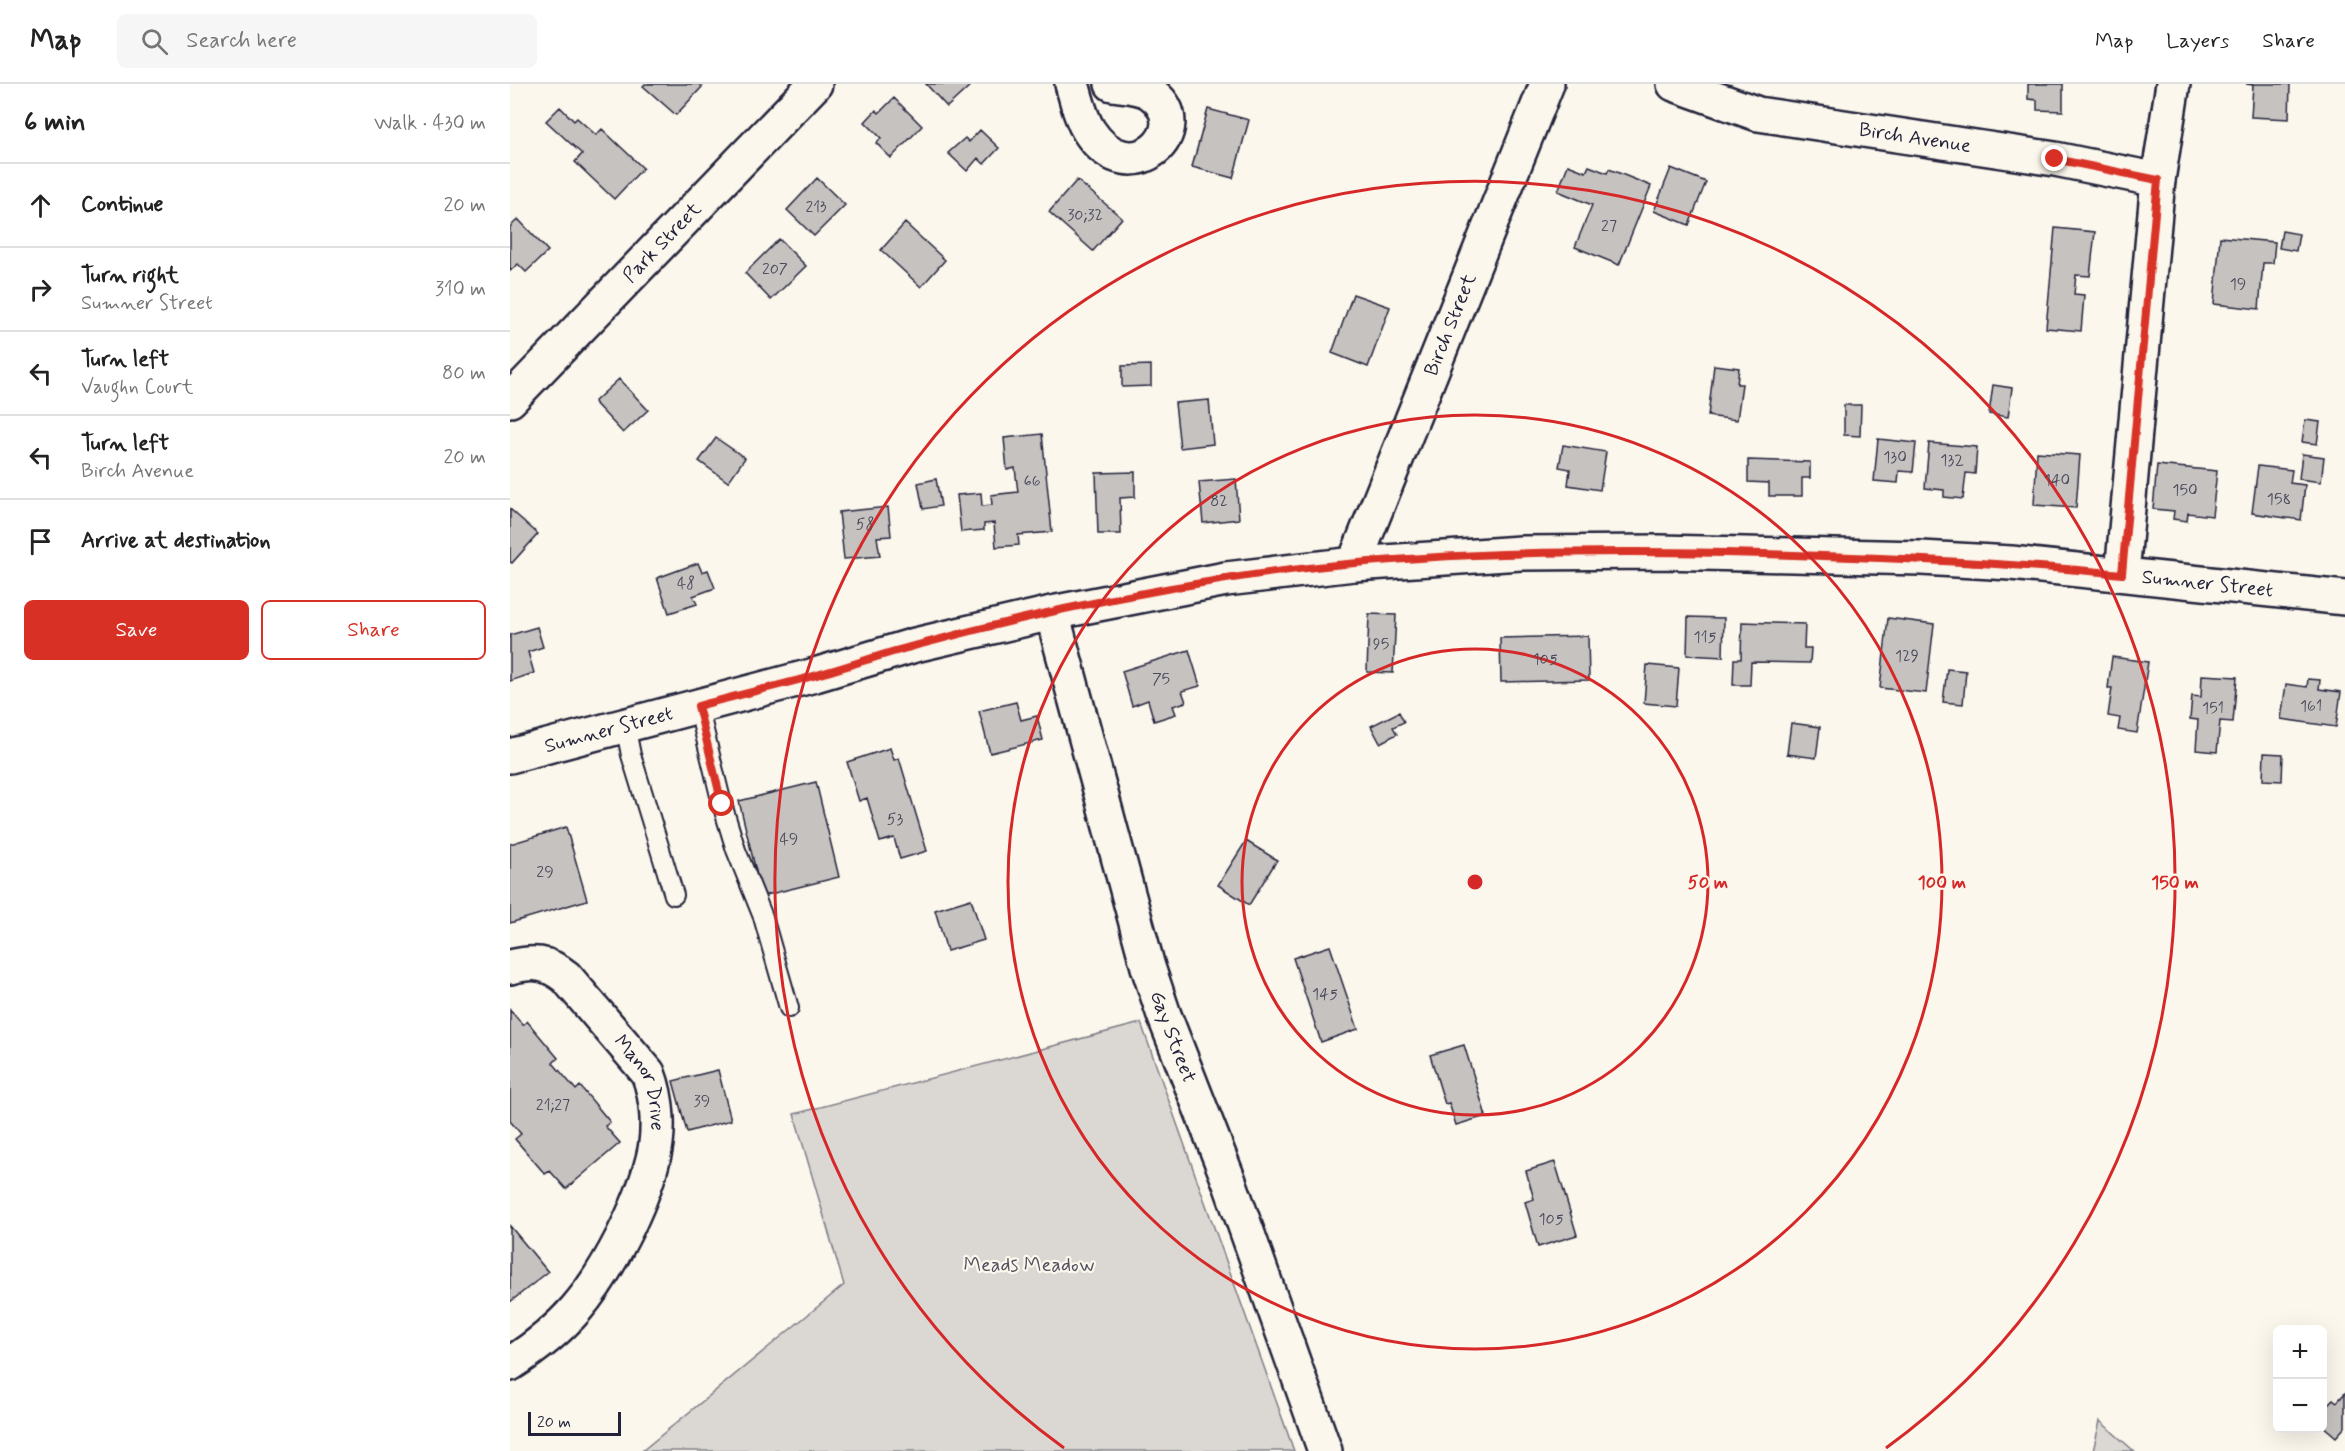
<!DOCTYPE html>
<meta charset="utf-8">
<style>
:root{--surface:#fff;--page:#f6f6f6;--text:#222;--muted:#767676;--line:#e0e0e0;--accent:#d93025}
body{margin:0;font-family:Mynerve,sans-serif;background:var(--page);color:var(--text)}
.controls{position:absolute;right:18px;bottom:18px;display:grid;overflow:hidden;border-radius:9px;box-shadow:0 6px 24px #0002}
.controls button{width:54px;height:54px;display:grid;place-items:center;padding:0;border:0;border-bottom:2px solid var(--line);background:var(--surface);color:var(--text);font:30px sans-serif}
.scale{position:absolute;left:18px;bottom:15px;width:93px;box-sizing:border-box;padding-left:6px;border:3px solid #22223b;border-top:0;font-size:16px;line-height:21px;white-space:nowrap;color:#22223b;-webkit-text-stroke:4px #fbf7ec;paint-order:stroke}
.stop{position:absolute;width:18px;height:18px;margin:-14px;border:4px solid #d93025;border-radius:50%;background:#fff}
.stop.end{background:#d93025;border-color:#fff;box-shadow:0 2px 6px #0008}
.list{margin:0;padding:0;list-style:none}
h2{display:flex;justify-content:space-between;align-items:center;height:78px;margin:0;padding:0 24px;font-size:26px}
h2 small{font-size:20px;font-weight:400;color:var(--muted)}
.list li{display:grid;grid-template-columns:39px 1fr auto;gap:18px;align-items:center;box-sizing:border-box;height:84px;padding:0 24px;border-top:2px solid var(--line)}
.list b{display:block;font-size:22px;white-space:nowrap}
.list p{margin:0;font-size:20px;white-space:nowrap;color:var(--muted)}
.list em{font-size:20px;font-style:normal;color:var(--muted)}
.actions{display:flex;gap:12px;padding:18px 24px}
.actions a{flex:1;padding:14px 0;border:2px solid var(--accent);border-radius:9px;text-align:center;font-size:21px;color:var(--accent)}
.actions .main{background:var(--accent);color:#fff}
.icon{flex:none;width:33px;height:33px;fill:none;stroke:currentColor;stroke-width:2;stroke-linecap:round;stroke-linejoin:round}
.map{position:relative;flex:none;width:1835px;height:1367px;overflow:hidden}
header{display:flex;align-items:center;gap:36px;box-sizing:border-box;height:84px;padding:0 30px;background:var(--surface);border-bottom:2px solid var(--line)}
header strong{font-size:28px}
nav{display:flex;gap:33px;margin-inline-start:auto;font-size:21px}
.search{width:420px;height:54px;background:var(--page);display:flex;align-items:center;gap:15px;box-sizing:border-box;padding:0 21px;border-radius:9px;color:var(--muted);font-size:22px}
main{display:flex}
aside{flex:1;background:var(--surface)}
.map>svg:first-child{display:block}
</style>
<header>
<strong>Map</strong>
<div class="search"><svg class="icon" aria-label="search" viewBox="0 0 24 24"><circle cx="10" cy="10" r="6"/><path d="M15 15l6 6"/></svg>Search here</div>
<nav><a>Map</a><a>Layers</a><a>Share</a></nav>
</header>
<main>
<aside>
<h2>6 min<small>Walk · 430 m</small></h2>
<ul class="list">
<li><svg class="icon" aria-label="ahead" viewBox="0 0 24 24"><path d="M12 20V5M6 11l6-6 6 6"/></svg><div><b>Continue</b></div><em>20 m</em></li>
<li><svg class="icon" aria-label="right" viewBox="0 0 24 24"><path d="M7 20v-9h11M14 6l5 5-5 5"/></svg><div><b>Turn right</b><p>Sumner Street</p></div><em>310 m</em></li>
<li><svg class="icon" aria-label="left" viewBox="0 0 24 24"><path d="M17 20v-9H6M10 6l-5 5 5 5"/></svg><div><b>Turn left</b><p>Vaughn Court</p></div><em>80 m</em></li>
<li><svg class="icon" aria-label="left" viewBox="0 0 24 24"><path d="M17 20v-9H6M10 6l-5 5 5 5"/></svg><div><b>Turn left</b><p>Birch Avenue</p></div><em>20 m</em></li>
<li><svg class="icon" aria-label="arrive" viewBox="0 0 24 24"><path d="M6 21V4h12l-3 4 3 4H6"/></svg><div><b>Arrive at destination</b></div></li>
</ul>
<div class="actions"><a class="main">Save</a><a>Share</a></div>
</aside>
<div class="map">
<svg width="1835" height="1367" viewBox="0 0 1835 1367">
<rect width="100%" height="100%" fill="#fbf7ec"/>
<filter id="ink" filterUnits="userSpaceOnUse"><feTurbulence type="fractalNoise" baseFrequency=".0167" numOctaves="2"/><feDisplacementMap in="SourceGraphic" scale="12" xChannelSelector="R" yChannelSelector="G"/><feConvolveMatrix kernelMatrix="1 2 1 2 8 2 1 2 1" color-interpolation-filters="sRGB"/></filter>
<g filter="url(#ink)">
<path fill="#dbd8d3" stroke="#7e7d87" stroke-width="1.5" d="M 631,939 L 784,1367 L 132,1367 L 334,1201 L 284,1030 Z
M 1590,1337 L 1624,1367 L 1583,1367 Z"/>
<path fill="#c6c2c0" stroke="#22223b" stroke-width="1.5" d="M 135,0 L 189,0 L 192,3 L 166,31 L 133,2 Z
M 416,0 L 462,0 L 437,23 Z
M 1518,0 L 1553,0 L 1553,27 L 1527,26 L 1527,16 L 1518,15 Z
M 1736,0 L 1780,0 L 1779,35 L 1741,33 L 1743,1 Z
M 384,14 L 412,42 L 381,74 L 366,59 L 371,54 L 355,38 L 366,26 L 369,29 Z
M 50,23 L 64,37 L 67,34 L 86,51 L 92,45 L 133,84 L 104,115 L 65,78 L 72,70 L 36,37 Z
M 698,25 L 739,36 L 723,94 L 682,83 Z
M 470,46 L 489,64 L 474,80 L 468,74 L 457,87 L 438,69 L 455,54 L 459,58 Z
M 1058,81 L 1076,88 L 1079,82 L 1097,89 L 1099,85 L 1141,102 L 1109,181 L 1065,163 L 1082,121 L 1048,107 Z
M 1161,84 L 1196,98 L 1179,141 L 1144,127 Z
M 307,94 L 335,121 L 304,152 L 277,126 Z
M 567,96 L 612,134 L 583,167 L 539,128 Z
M 8,135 L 38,167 L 16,188 L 8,180 L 0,187 L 0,143 Z
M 395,139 L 435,176 L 411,203 L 371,166 Z
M 1545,144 L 1585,148 L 1580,192 L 1566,191 L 1564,210 L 1574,211 L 1571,247 L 1536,244 Z
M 1772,147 L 1789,150 L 1786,167 L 1769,164 Z
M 1710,153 L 1765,158 L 1763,179 L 1753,179 L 1749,225 L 1704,220 Z
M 269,155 L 296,182 L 261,216 L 235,189 Z
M 843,210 L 880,223 L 858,283 L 822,269 Z
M 641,281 L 641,302 L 612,303 L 612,282 Z
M 1204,281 L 1229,284 L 1227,300 L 1232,300 L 1227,336 L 1198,332 Z
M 109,295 L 138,326 L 113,349 L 84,318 Z
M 1483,301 L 1502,304 L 1498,333 L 1479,330 Z
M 699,316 L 703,360 L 670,364 L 665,319 Z
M 1334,321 L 1351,321 L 1350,352 L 1334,351 Z
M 1795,336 L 1810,338 L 1807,360 L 1792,358 Z
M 532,350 L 542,448 L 508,451 L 509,461 L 486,463 L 484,439 L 474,440 L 474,446 L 451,448 L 447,411 L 471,409 L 472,422 L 482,421 L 481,411 L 508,408 L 505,384 L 497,386 L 494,354 Z
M 206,354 L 235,374 L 218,398 L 189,377 Z
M 1368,355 L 1406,359 L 1403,388 L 1389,387 L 1388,399 L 1364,397 Z
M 1419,359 L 1467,363 L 1465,390 L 1456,389 L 1453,415 L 1434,413 L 1434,406 L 1415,404 Z
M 1053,361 L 1096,368 L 1090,406 L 1058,401 L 1060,385 L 1049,383 Z
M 1527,368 L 1570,371 L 1566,424 L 1524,421 Z
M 1792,370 L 1814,373 L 1811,398 L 1789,395 Z
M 1238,376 L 1300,378 L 1300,394 L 1292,394 L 1292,412 L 1259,412 L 1259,399 L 1238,398 Z
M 1647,381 L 1707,387 L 1702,432 L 1678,429 L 1677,437 L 1663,435 L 1664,427 L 1643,425 Z
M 1748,382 L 1782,386 L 1780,399 L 1795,401 L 1791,436 L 1742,429 Z
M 625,388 L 625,413 L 610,414 L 611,450 L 588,450 L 586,389 Z
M 426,395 L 431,422 L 413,425 L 408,399 Z
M 726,395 L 729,435 L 693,439 L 689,398 Z
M 378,423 L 381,452 L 367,453 L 370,472 L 334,475 L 329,428 Z
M 0,425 L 28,450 L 2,479 L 0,478 Z
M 188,479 L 192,488 L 198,486 L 205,504 L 183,512 L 187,520 L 159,529 L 147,494 Z
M 859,530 L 886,531 L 883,589 L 857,588 Z
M 1178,533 L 1214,534 L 1213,573 L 1177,571 Z
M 1378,534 L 1424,540 L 1416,609 L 1370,604 Z
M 1232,538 L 1295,540 L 1294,564 L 1301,564 L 1300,579 L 1241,578 L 1240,601 L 1223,601 L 1224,575 L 1231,575 Z
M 27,543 L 33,563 L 18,568 L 24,589 L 0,597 L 0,551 Z
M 1078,552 L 1079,596 L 991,598 L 990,554 Z
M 679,566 L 690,602 L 672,607 L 676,618 L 663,622 L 666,630 L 644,637 L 638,616 L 622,622 L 612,587 Z
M 1602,573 L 1638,578 L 1627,649 L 1608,646 L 1610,634 L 1598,632 L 1602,604 L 1598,604 Z
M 1137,581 L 1169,584 L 1166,622 L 1134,619 Z
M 1437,585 L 1456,587 L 1453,620 L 1433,618 Z
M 1692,591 L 1727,593 L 1723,638 L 1710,637 L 1707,668 L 1686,666 L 1688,636 L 1680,635 L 1682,612 L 1691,613 Z
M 1798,595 L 1810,596 L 1809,605 L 1831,608 L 1826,643 L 1771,635 L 1776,600 L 1797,603 Z
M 506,618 L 511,636 L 527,632 L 533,656 L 480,669 L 469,627 Z
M 889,628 L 894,638 L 883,643 L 887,650 L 870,659 L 861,642 Z
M 1281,639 L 1310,643 L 1306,674 L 1277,670 Z
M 380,664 L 384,676 L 389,674 L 417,767 L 390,775 L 384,754 L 370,758 L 357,714 L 349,717 L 337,678 Z
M 1754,669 L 1773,670 L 1772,697 L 1753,696 Z
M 306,698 L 329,793 L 252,812 L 229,717 Z
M 56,743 L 77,816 L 0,839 L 0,760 Z
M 736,757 L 767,776 L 739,821 L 708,801 Z
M 461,815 L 474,856 L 437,867 L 425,826 Z
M 820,862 L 848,945 L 811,958 L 783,874 Z
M 0,926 L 13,941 L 17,937 L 48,974 L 43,979 L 66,1006 L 70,1002 L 100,1038 L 95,1042 L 110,1059 L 56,1105 L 40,1087 L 35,1090 L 5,1055 L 11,1050 L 0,1037 Z
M 954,961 L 976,1032 L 946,1041 L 939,1019 L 935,1020 L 920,971 Z
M 208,986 L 221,1036 L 177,1048 L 163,997 Z
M 1045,1078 L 1067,1151 L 1028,1163 L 1015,1118 L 1024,1115 L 1016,1087 Z
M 0,1142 L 38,1188 L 0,1218 Z
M 1835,1309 L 1835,1343 L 1826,1353 L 1812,1341 L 1812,1326 L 1823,1315 L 1827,1318 Z"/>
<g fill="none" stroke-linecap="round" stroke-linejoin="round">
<g stroke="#22223b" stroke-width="22">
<path id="service" d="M 188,622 L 212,720 L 226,766 L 253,833 L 279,924
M 115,641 L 121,671 L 164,811"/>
</g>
<g stroke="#22223b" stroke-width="38">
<g id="minor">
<path d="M 562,0 C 567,16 570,33 579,47 C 621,111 689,45 642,10 C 632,2 615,2 602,0"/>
<path id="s1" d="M 1164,0 L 1248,30 L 1545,75 L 1648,96"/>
<path id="s2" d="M 844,480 L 1037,0"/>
<path d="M 1612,490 L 1648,96 L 1663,0"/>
<path id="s3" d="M 0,883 C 24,877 37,878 56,893 L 138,989 C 148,1015 150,1048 143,1075 C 131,1122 98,1188 66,1225 C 47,1247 25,1264 0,1280"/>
</g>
</g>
<g stroke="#22223b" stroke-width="38">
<g id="tertiary">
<path id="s4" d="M 542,529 L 638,883 L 654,931 L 719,1097 L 815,1367"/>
</g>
</g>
<g stroke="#22223b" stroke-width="38">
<g id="secondary">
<path id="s5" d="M 0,316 L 305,0"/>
<path id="s6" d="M 0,672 L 305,591 L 405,561 L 542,529 L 716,495 L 844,480 L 1011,469 L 1150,468 L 1411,474 L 1501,479 L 1835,514"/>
</g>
</g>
<use href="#service" stroke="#fbf7ec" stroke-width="18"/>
<use href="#minor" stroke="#fbf7ec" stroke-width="33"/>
<use href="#tertiary" stroke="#fbf7ec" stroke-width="33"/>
<use href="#secondary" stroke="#fbf7ec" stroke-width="33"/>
</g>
</g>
<g fill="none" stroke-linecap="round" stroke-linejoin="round" filter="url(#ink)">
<path stroke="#d93025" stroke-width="8" d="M 212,720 L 188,622 C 228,611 268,602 307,591 C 340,582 372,570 404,562 C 506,534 612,511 716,495 C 881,469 1048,466 1214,469 C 1347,472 1479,477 1612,490 L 1648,96 L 1545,75"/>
</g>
<g fill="none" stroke="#d62828" stroke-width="3">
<circle cx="965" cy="798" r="233"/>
<circle cx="965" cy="798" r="467"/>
<path d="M554 1364A700 700 0 1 1 1376 1364"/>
</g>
<g text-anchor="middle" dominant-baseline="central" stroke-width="4.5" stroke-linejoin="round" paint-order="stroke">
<g font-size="16" fill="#4b4a5c">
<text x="306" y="123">213</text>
<text x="575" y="131">30;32</text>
<text x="1099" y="142">27</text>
<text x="265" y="185">207</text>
<text x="1728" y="200">19</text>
<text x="1385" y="373">130</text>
<text x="1442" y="376">132</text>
<text x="1547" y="396">140</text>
<text x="522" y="397">66</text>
<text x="1675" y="406">150</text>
<text x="1769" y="415">158</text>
<text x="709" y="417">82</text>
<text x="355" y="440">58</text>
<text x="176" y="499">48</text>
<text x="1195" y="553">115</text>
<text x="871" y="560">95</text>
<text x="1397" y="572">129</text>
<text x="1035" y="575">105</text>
<text x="651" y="595">75</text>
<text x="1801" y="622">161</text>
<text x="1703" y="624">151</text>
<text x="385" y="735">53</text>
<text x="279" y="755">49</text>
<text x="35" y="788">29</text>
<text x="815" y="910">145</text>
<text x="192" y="1017">39</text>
<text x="43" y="1021">21;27</text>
<text x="1041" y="1135">105</text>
</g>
<g font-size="20" fill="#22223b" stroke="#fbf7ec">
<text stroke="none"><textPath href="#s1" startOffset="248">Birch Avenue</textPath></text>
<text stroke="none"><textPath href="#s5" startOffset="219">Park Street</textPath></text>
<text stroke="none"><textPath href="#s2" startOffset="258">Birch Street</textPath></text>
<text stroke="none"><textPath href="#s6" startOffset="1722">Sumner Street</textPath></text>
<text stroke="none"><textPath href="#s6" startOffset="102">Sumner Street</textPath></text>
<text stroke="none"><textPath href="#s4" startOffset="441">Gay Street</textPath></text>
<text stroke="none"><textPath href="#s3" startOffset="192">Manor Drive</textPath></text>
</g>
<g font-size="20" fill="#505061" stroke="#fbf7ec">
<text x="519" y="1181">Meads Meadow</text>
</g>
</g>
<circle cx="965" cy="798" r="9" fill="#d62828" stroke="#fbf7ec" stroke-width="3"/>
<g font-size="18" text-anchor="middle" font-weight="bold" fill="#d62828" stroke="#fbf7ec" stroke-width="4.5" stroke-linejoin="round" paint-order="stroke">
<text x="1198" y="804">50 m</text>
<text x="1432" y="804">100 m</text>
<text x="1665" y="804">150 m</text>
</g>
</svg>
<div class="controls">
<button>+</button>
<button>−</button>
</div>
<div class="scale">20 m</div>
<div class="stop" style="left:212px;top:720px"></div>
<div class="stop end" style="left:1545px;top:75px"></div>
</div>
</main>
